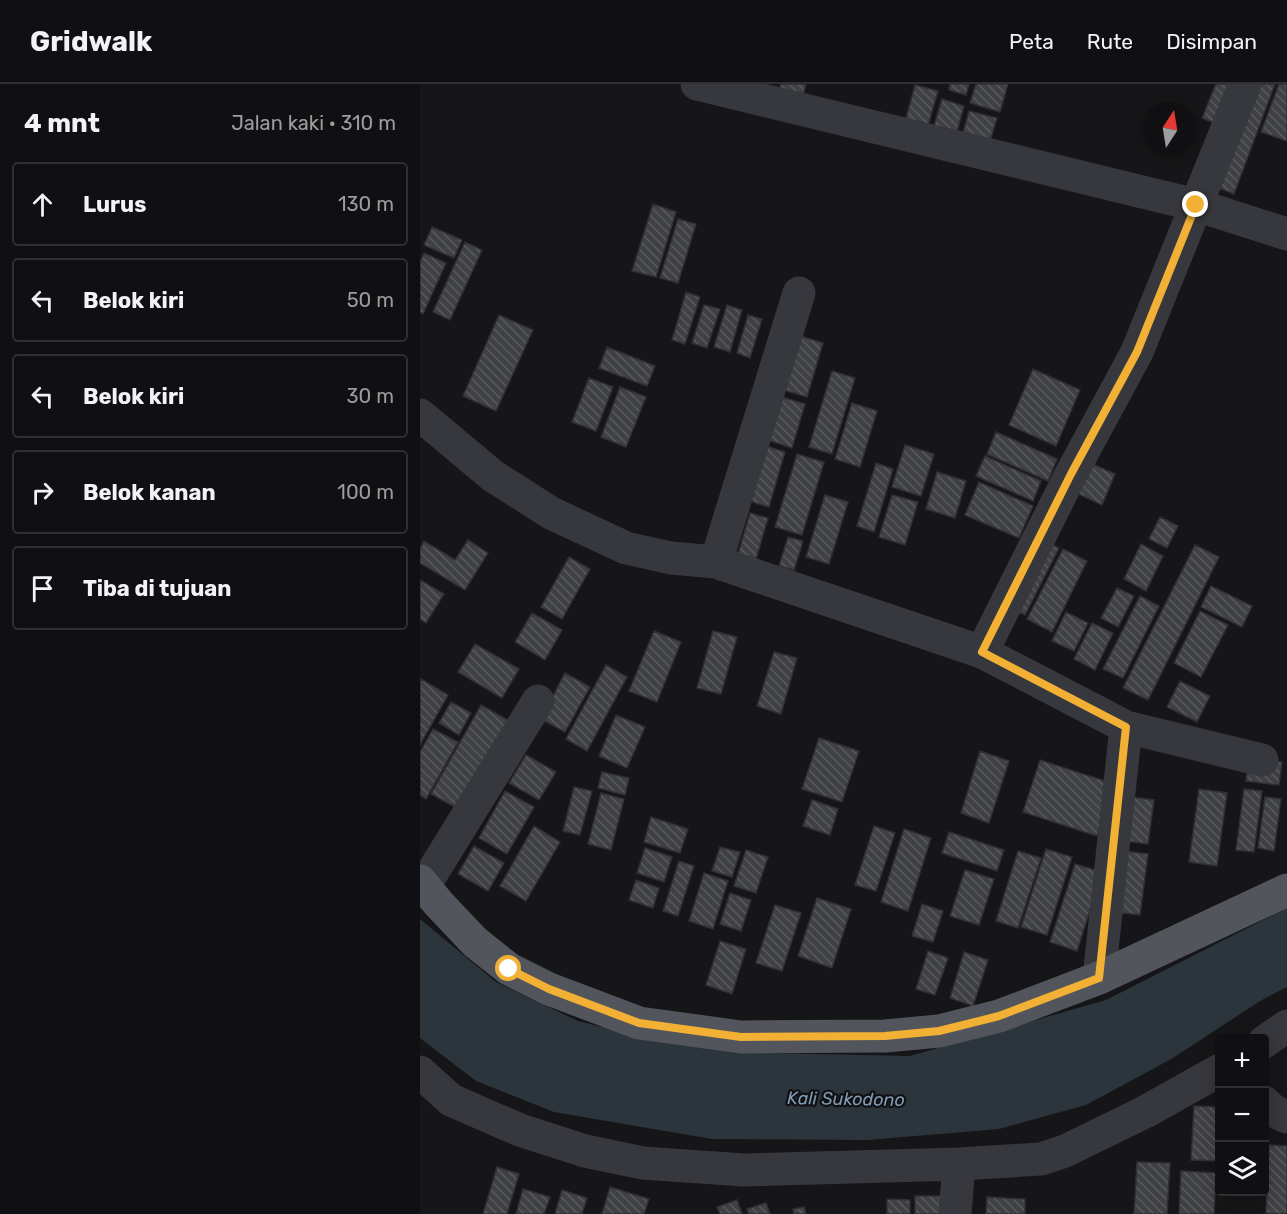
<!DOCTYPE html>
<html lang="id">
<meta charset="utf-8">
<style>
:root{--surface:#101012;--page:#1e1e20;--text:#f1f3f6;--muted:#9c9d9f;--line:#303032}
body{margin:0;font-family:Rubik,sans-serif;background:var(--page);color:var(--text)}
.controls{position:absolute;right:18px;bottom:18px;display:grid;overflow:hidden;border-radius:6px;box-shadow:0 3px 15px #0003}
.controls button{width:54px;height:54px;display:grid;place-items:center;padding:0;border:0;border-bottom:2px solid var(--line);background:var(--surface);color:var(--text);font:30px sans-serif}
.compass{position:absolute;left:723px;top:18px;width:54px;height:54px;border-radius:50%;background:var(--surface);box-shadow:0 3px 15px #0003;rotate:12deg}
.stop{position:absolute;width:18px;height:18px;margin:-14px;border:4px solid #f2b134;border-radius:50%;background:#fff}
.stop.end{background:#f2b134;border-color:#fff;box-shadow:0 2px 6px #0008}
.list{margin:0;padding:0;list-style:none}
h2{display:flex;justify-content:space-between;align-items:center;height:78px;margin:0;padding:0 24px;font-size:26px}
h2 small{font-size:20px;font-weight:400;color:var(--muted)}
.list li{display:grid;grid-template-columns:39px 1fr auto;gap:18px;align-items:center;box-sizing:border-box;height:84px;margin:0 12px 12px;padding:0 12px;border:2px solid var(--line);border-radius:6px}
.list b{display:block;font-size:22px;white-space:nowrap}
.list em{font-size:20px;font-style:normal;color:var(--muted)}
.icon{flex:none;width:33px;height:33px;fill:none;stroke:currentColor;stroke-width:2;stroke-linecap:round;stroke-linejoin:round}
.map{position:relative;flex:none;width:867px;height:1130px;overflow:hidden}
header{display:flex;align-items:center;gap:36px;box-sizing:border-box;height:84px;padding:0 30px;background:var(--surface);border-bottom:2px solid var(--line)}
header strong{font-size:28px}
nav{display:flex;gap:33px;margin-inline-start:auto;font-size:21px}
main{display:flex}
aside{flex:1;background:var(--surface)}
.map>svg:first-child{display:block}
</style>
<header>
<strong>Gridwalk</strong>
<nav><a>Peta</a><a>Rute</a><a>Disimpan</a></nav>
</header>
<main>
<aside>
<h2>4 mnt<small>Jalan kaki · 310 m</small></h2>
<ul class="list">
<li><svg class="icon" aria-label="ahead" viewBox="0 0 24 24"><path d="M12 20V5M6 11l6-6 6 6"/></svg><div><b>Lurus</b></div><em>130 m</em></li>
<li><svg class="icon" aria-label="left" viewBox="0 0 24 24"><path d="M17 20v-9H6M10 6l-5 5 5 5"/></svg><div><b>Belok kiri</b></div><em>50 m</em></li>
<li><svg class="icon" aria-label="left" viewBox="0 0 24 24"><path d="M17 20v-9H6M10 6l-5 5 5 5"/></svg><div><b>Belok kiri</b></div><em>30 m</em></li>
<li><svg class="icon" aria-label="right" viewBox="0 0 24 24"><path d="M7 20v-9h11M14 6l5 5-5 5"/></svg><div><b>Belok kanan</b></div><em>100 m</em></li>
<li><svg class="icon" aria-label="arrive" viewBox="0 0 24 24"><path d="M6 21V4h12l-3 4 3 4H6"/></svg><div><b>Tiba di tujuan</b></div></li>
</ul>
</aside>
<div class="map">
<svg width="867" height="1130" viewBox="0 0 867 1130">
<defs>
<pattern id="building-back-hatch" width="6" height="6" patternUnits="userSpaceOnUse" patternTransform="scale(1.5)"><rect width="6" height="6" fill="#404145"/><path d="M-1 5l2 2M0 0l6 6M5-1l2 2" fill="none" stroke="#595a5e"/></pattern>
</defs>
<rect width="100%" height="100%" fill="#161618"/>
<path fill="#2c353c" d="M 867,824 L 867,903 L 840,917 L 753,974 L 666,1021 L 579,1045 L 447,1056 L 292,1055 L 134,1028 L 56,997 L 0,954 L 0,835 L 76,898 L 158,937 L 237,957 L 349,969 L 490,972 L 686,916 Z"/>
<path fill="url(#building-back-hatch)" stroke="#303034" stroke-width="1.5" d="M 361,0 L 386,0 L 383,12 L 359,5 Z
M 530,0 L 549,0 L 546,11 L 529,6 Z
M 556,0 L 588,0 L 580,28 L 550,19 Z
M 796,0 L 819,0 L 802,42 L 782,34 Z
M 832,0 L 855,0 L 814,110 L 794,102 Z
M 859,0 L 867,0 L 867,57 L 841,48 Z
M 495,1 L 518,7 L 507,45 L 485,38 Z
M 522,15 L 544,22 L 536,51 L 513,45 Z
M 549,27 L 577,34 L 570,57 L 543,49 Z
M 233,120 L 256,128 L 236,193 L 212,187 Z
M 258,135 L 276,140 L 258,199 L 240,194 Z
M 12,143 L 42,156 L 34,174 L 4,161 Z
M 45,158 L 62,166 L 30,236 L 13,228 Z
M 4,169 L 26,179 L 3,230 L 0,228 L 0,178 Z
M 266,208 L 280,213 L 265,260 L 252,256 Z
M 284,221 L 300,225 L 287,264 L 272,259 Z
M 307,221 L 322,226 L 310,268 L 294,263 Z
M 79,231 L 113,246 L 76,327 L 43,312 Z
M 328,231 L 342,235 L 330,274 L 317,269 Z
M 374,250 L 403,259 L 387,313 L 357,304 Z
M 187,263 L 235,282 L 227,302 L 179,284 Z
M 613,285 L 660,306 L 636,362 L 589,341 Z
M 412,287 L 435,294 L 412,370 L 389,363 Z
M 169,294 L 193,303 L 176,347 L 152,338 Z
M 200,303 L 226,313 L 206,363 L 181,353 Z
M 355,311 L 385,320 L 372,364 L 342,354 Z
M 432,319 L 457,327 L 440,383 L 415,375 Z
M 576,348 L 637,375 L 628,397 L 567,370 Z
M 343,361 L 365,368 L 349,423 L 326,416 Z
M 485,361 L 514,370 L 501,412 L 472,403 Z
M 377,370 L 404,378 L 382,451 L 355,443 Z
M 565,372 L 621,397 L 613,417 L 556,392 Z
M 668,378 L 695,390 L 682,421 L 654,408 Z
M 456,379 L 473,385 L 454,448 L 437,442 Z
M 517,388 L 546,397 L 535,434 L 506,425 Z
M 559,398 L 613,422 L 599,454 L 545,431 Z
M 405,411 L 428,418 L 409,480 L 386,473 Z
M 472,411 L 498,418 L 485,461 L 459,453 Z
M 330,429 L 348,434 L 336,475 L 318,470 Z
M 740,433 L 758,442 L 747,464 L 729,455 Z
M 368,453 L 383,457 L 374,486 L 359,482 Z
M 48,456 L 68,469 L 45,506 L 0,479 L 0,465 L 4,457 L 35,476 Z
M 622,456 L 639,464 L 605,531 L 589,523 Z
M 721,460 L 743,472 L 726,507 L 704,495 Z
M 775,461 L 799,473 L 728,616 L 703,604 Z
M 643,465 L 667,477 L 632,548 L 607,535 Z
M 149,473 L 170,485 L 142,535 L 121,523 Z
M 0,496 L 24,510 L 6,539 L 0,535 Z
M 791,502 L 832,522 L 822,543 L 781,523 Z
M 697,504 L 714,512 L 698,543 L 681,534 Z
M 720,512 L 739,522 L 703,594 L 683,585 Z
M 780,527 L 808,541 L 781,593 L 754,579 Z
M 646,528 L 668,539 L 654,567 L 632,557 Z
M 112,529 L 142,546 L 125,576 L 95,558 Z
M 672,539 L 693,549 L 675,586 L 654,575 Z
M 234,547 L 261,558 L 237,618 L 209,607 Z
M 293,547 L 317,553 L 301,610 L 277,604 Z
M 55,560 L 99,585 L 82,614 L 38,588 Z
M 354,568 L 377,574 L 361,630 L 337,622 Z
M 186,581 L 207,593 L 167,667 L 146,655 Z
M 145,589 L 170,603 L 145,648 L 121,635 Z
M 1,595 L 28,611 L 0,661 L 0,597 Z
M 760,597 L 790,612 L 777,638 L 747,623 Z
M 31,618 L 51,629 L 39,651 L 19,639 Z
M 61,621 L 93,639 L 42,727 L 11,710 Z
M 196,631 L 225,643 L 207,684 L 179,672 Z
M 13,645 L 38,658 L 6,715 L 0,711 L 0,668 Z
M 399,654 L 439,667 L 422,718 L 382,705 Z
M 560,667 L 589,677 L 569,739 L 541,729 Z
M 106,671 L 136,688 L 119,716 L 89,699 Z
M 829,674 L 862,678 L 859,701 L 826,697 Z
M 620,676 L 694,700 L 677,752 L 603,728 Z
M 182,688 L 209,694 L 205,711 L 178,704 Z
M 154,703 L 172,707 L 160,751 L 143,747 Z
M 779,705 L 807,709 L 797,782 L 769,778 Z
M 824,705 L 842,707 L 834,768 L 816,766 Z
M 85,707 L 114,723 L 87,770 L 59,754 Z
M 181,709 L 204,715 L 191,766 L 168,760 Z
M 711,713 L 734,716 L 728,760 L 705,757 Z
M 845,713 L 861,715 L 854,767 L 838,764 Z
M 392,716 L 418,725 L 410,751 L 383,742 Z
M 231,733 L 268,745 L 260,769 L 224,758 Z
M 114,742 L 140,758 L 106,817 L 80,802 Z
M 454,742 L 475,749 L 456,807 L 435,801 Z
M 484,745 L 511,754 L 488,827 L 461,818 Z
M 529,748 L 584,766 L 577,787 L 522,769 Z
M 54,762 L 84,779 L 68,807 L 38,790 Z
M 300,763 L 320,768 L 312,793 L 292,787 Z
M 225,764 L 252,773 L 244,798 L 217,789 Z
M 626,765 L 652,773 L 627,851 L 601,843 Z
M 326,766 L 348,773 L 336,809 L 314,802 Z
M 598,767 L 621,774 L 598,844 L 576,837 Z
M 703,767 L 728,770 L 720,831 L 694,828 Z
M 259,777 L 274,782 L 258,832 L 243,827 Z
M 655,780 L 682,788 L 657,867 L 630,858 Z
M 545,786 L 574,795 L 559,841 L 530,832 Z
M 284,789 L 308,797 L 293,845 L 269,837 Z
M 216,796 L 239,804 L 233,824 L 209,816 Z
M 310,809 L 331,816 L 321,847 L 300,840 Z
M 397,814 L 431,825 L 412,884 L 378,872 Z
M 502,820 L 523,827 L 513,858 L 492,852 Z
M 355,821 L 381,829 L 362,887 L 336,879 Z
M 300,857 L 326,865 L 312,910 L 286,901 Z
M 508,867 L 528,874 L 515,911 L 496,905 Z
M 544,868 L 568,876 L 553,922 L 530,914 Z
M 774,1022 L 800,1023 L 799,1077 L 771,1076 Z
M 849,1061 L 867,1062 L 867,1130 L 846,1129 Z
M 717,1078 L 750,1079 L 747,1130 L 714,1130 Z
M 77,1083 L 99,1090 L 87,1130 L 63,1130 Z
M 761,1087 L 796,1089 L 794,1130 L 759,1130 Z
M 190,1103 L 229,1115 L 224,1130 L 182,1130 Z
M 103,1105 L 130,1113 L 124,1130 L 96,1130 Z
M 142,1106 L 167,1114 L 162,1130 L 135,1130 Z
M 495,1112 L 521,1112 L 521,1130 L 495,1130 Z
M 567,1113 L 605,1115 L 605,1130 L 566,1130 Z
M 467,1115 L 490,1116 L 490,1130 L 467,1130 Z
M 317,1116 L 322,1130 L 300,1130 L 297,1123 Z
M 346,1119 L 350,1130 L 329,1130 L 327,1125 Z
M 384,1123 L 386,1130 L 374,1130 L 373,1125 Z"/>
<g fill="none" stroke-linecap="round" stroke-linejoin="round">
<path stroke="#37383d" stroke-width="33" d="M 277,0 L 776,121 L 867,150
M 0,331 L 73,392 L 131,429 L 206,464 L 251,474 L 296,478 L 562,568 L 706,643 L 842,676
M 296,478 L 379,209
M 562,568 L 651,390 L 717,268 L 825,0
M 4,802 L 118,617
M 679,894 L 706,643
M 844,958 L 867,942
M 0,988 L 31,1016 L 100,1046 L 165,1067 L 223,1079 L 324,1086 L 539,1080 L 621,1075 L 645,1067 L 725,1028 L 800,986
M 844,1018 C 851,1026 858,1030 867,1033
M 535,1130 L 539,1080"/>
<path stroke="#53555c" stroke-width="33" d="M 0,797 L 19,820 L 55,858 L 89,885 L 129,905 L 219,939 L 321,953 L 465,952 L 519,947 L 579,932 L 679,894 L 867,806"/>
</g>
<g fill="none" stroke-linecap="round" stroke-linejoin="round">
<path stroke="#f2b134" stroke-width="8" d="M 89,885 L 129,905 L 219,939 L 321,953 L 465,952 L 519,947 L 579,932 L 679,894 L 706,643 L 562,568 L 651,390 L 717,268 L 776,121"/>
</g>
<g text-anchor="middle" dominant-baseline="central" stroke-width="4.5" stroke-linejoin="round" paint-order="stroke">
<g font-size="18" font-style="italic" fill="#7f9bb3" stroke="#111113">
<text transform="translate(426 1015) rotate(1)">Kali Sukodono</text>
</g>
</g>
</svg>
<div class="controls">
<button>+</button>
<button>−</button>
<button><svg class="icon" aria-label="layers" viewBox="0 0 24 24"><path d="M12 4l9 5-9 5-9-5zM3 14l9 5 9-5"/></svg></button>
</div>
<svg class="compass" viewBox="-18 -18 36 36"><path d="M0-13l5 13h-10z" fill="#e53935"/><path d="M0 13l5-13h-10z" fill="#9c9d9f"/></svg>
<div class="stop" style="left:89px;top:885px"></div>
<div class="stop end" style="left:776px;top:121px"></div>
</div>
</main>
